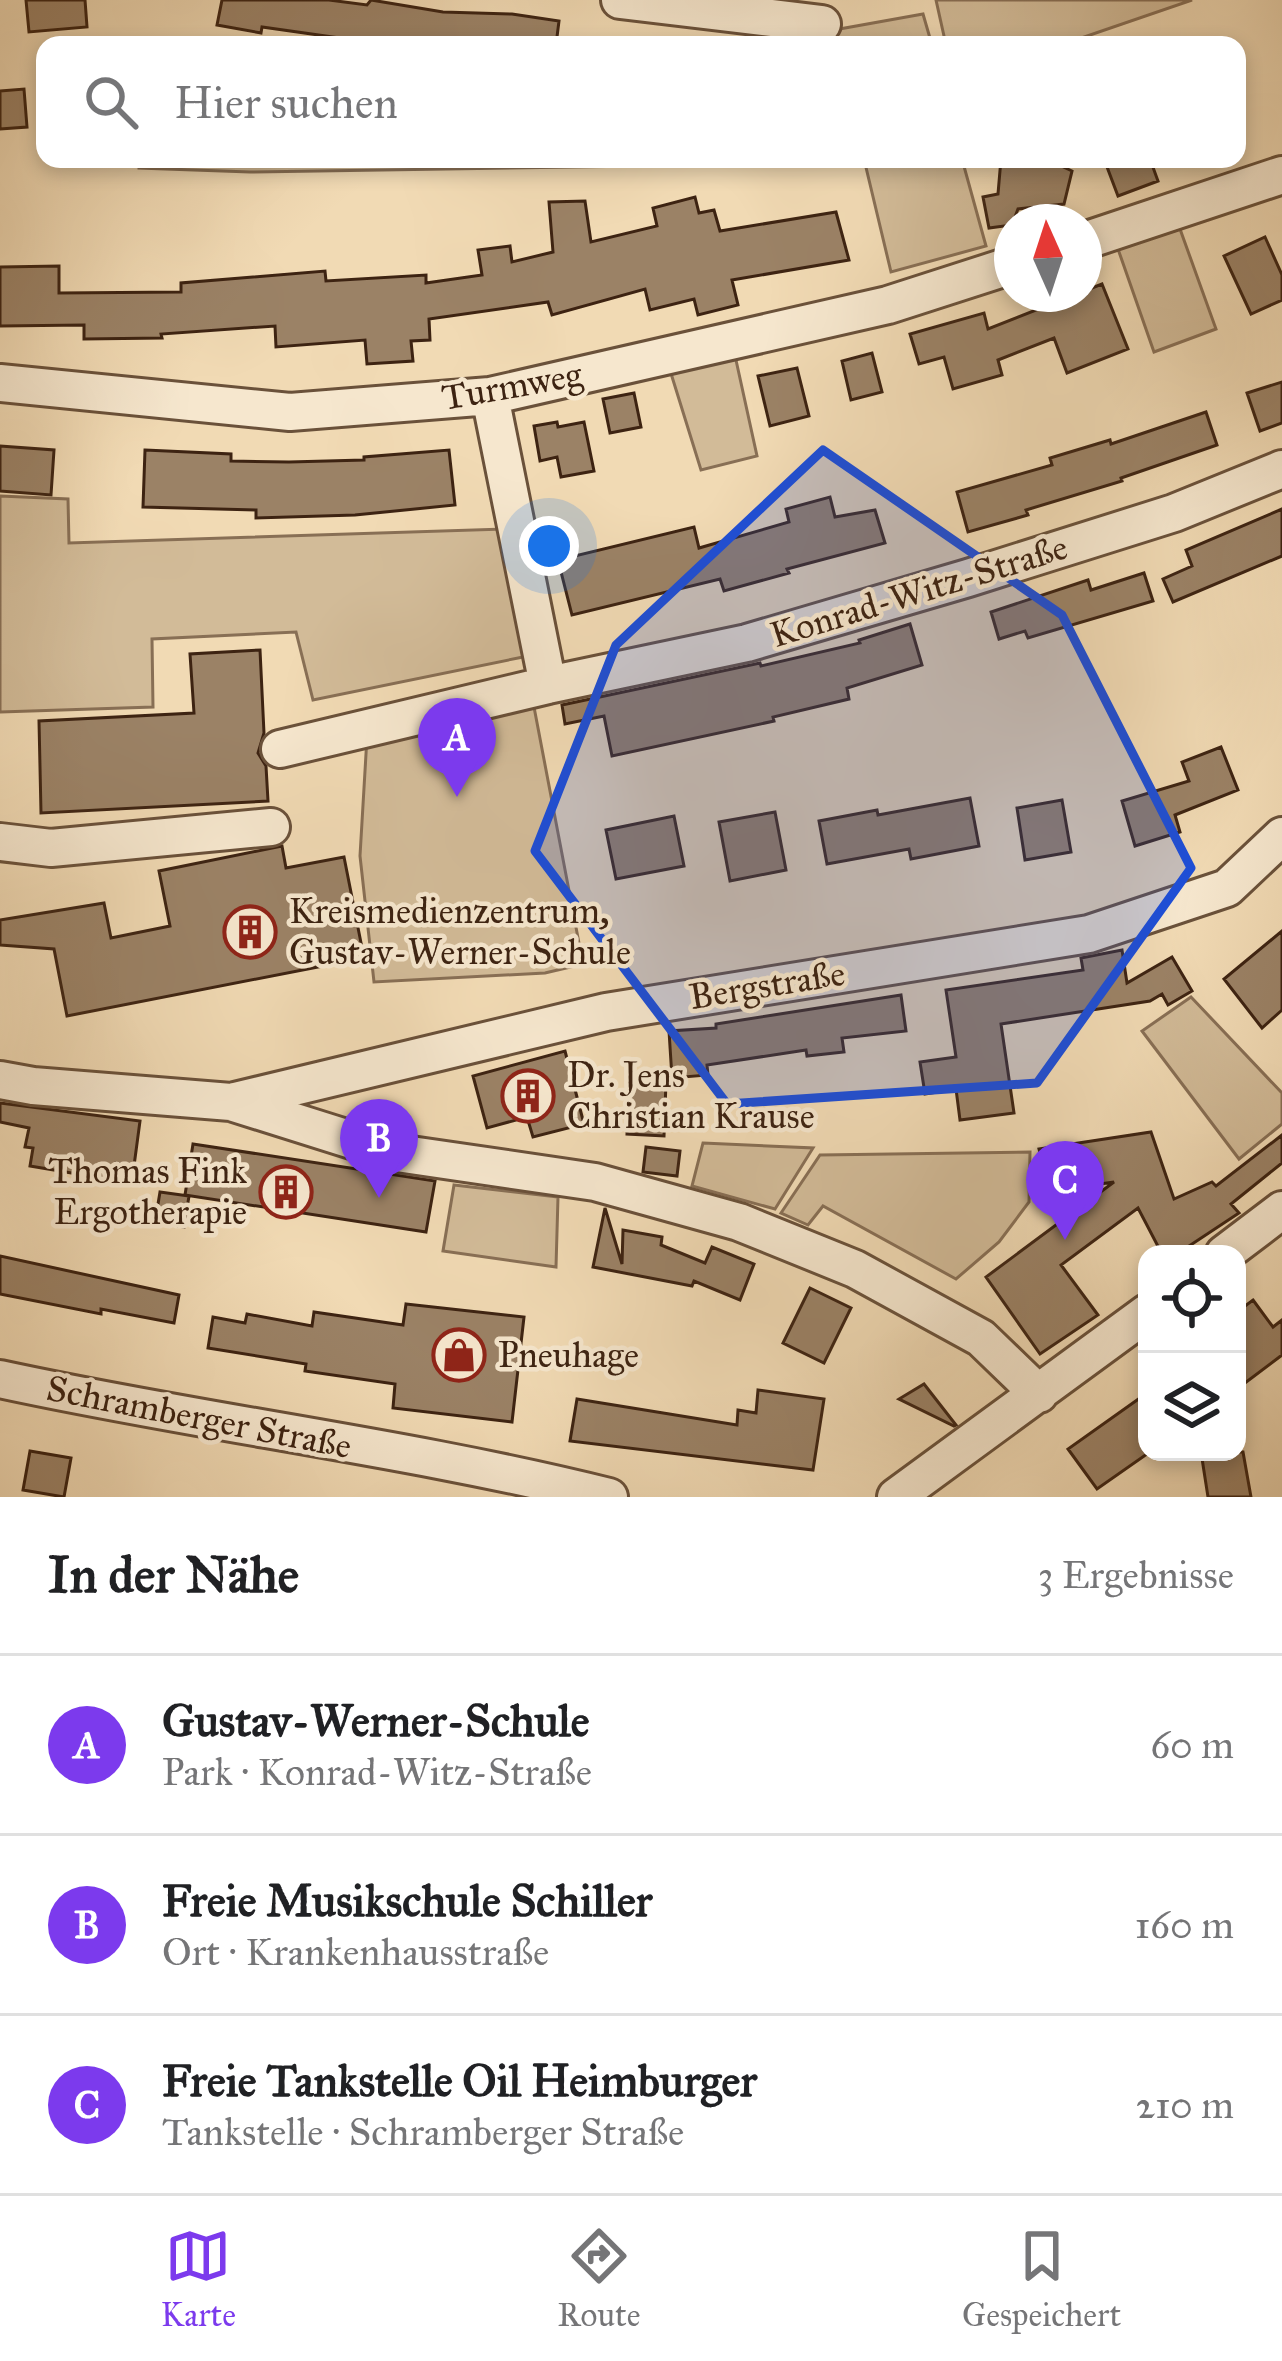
<!DOCTYPE html>
<html lang="de">
<meta charset="utf-8">
<style>
:root{--surface:#fff;--page:#f2f2f2;--text:#202124;--muted:#757577;--line:#e0e0e0;--accent:#7c3aed}
body{margin:0;font-family:"IM FELL Great Primer",serif;background:var(--page);color:var(--text)}
.controls{position:absolute;right:36px;bottom:36px;display:grid;overflow:hidden;border-radius:24px;box-shadow:0 6px 18px #0003}
.controls button{width:108px;height:108px;display:grid;place-items:center;padding:0;border:0;border-bottom:3px solid var(--line);background:var(--surface);color:var(--text);font:60px sans-serif}
.compass{position:absolute;left:994px;top:204px;width:108px;height:108px;border-radius:50%;background:var(--surface);box-shadow:0 6px 18px #0003;rotate:357deg}
.you{position:absolute;left:549px;top:546px;width:42px;height:42px;margin:-30px;border:9px solid #fff;border-radius:50%;background:#1a73e8;box-shadow:0 0 0 18px #1a73e833}
.badge{display:grid;place-items:center;width:78px;height:78px;border-radius:50%;background:var(--accent);color:#fff;font-size:39px;font-weight:700}
.pin{position:absolute;translate:-50% -99px;filter:drop-shadow(0 3px 6px #0008)}
.pin::after{content:'';position:absolute;top:63px;width:42px;height:36px;background:inherit;clip-path:polygon(0 0,100% 0,50% 100%)}
.list{margin:0;padding:0;list-style:none}
h2{display:flex;justify-content:space-between;align-items:center;height:156px;margin:0;padding:0 48px;font-size:51px}
h2 small{font-size:39px;font-weight:400;color:var(--muted)}
.list li{display:grid;grid-template-columns:78px 1fr auto;gap:36px;align-items:center;box-sizing:border-box;height:180px;padding:0 48px;border-top:3px solid var(--line)}
.list b{display:block;font-size:45px;white-space:nowrap}
.list p{margin:0;font-size:39px;white-space:nowrap;color:var(--muted)}
.list em{font-size:39px;font-style:normal;color:var(--muted)}
.icon{flex:none;width:66px;height:66px;fill:none;stroke:currentColor;stroke-width:2;stroke-linecap:round;stroke-linejoin:round}
.map{position:relative;flex:none;width:1282px;height:1497px;overflow:hidden}
.search{position:absolute;background:var(--surface);box-shadow:0 6px 18px #0003;left:36px;right:36px;top:36px;height:132px;display:flex;align-items:center;gap:30px;box-sizing:border-box;padding:0 42px;border-radius:24px;color:var(--muted);font-size:45px}
.sheet{height:696px;background:var(--surface)}
nav{display:flex;justify-content:space-around;align-items:center;box-sizing:border-box;height:168px;border-top:3px solid var(--line);background:var(--surface);font-size:33px;color:var(--muted)}
nav a{display:grid;justify-items:center;gap:6px}
nav .on{color:var(--accent)}
.map>svg:first-child{display:block}
</style>
<div class="map">
<svg width="1282" height="1497" viewBox="0 0 1282 1497">
<rect width="100%" height="100%" fill="#f1dab4"/>
<filter id="stains"><feTurbulence type="fractalNoise" baseFrequency=".00167" numOctaves="4"/><feColorMatrix values="0 0 0 0 .2 0 0 0 0 .09 0 0 0 0 .02 0 0 0 .5 -.17"/></filter>
<radialGradient id="worn" r=".72"><stop offset=".6" stop-color="#630" stop-opacity="0"/><stop offset="1" stop-color="#630" stop-opacity=".3"/></radialGradient>
<path fill="#d2bb98" stroke="#886f55" stroke-width="3" d="M 936,0 L 1192,0 L 1061,45 L 946,45 Z
M 923,14 L 932,45 L 838,45 L 834,30 Z
M 139,159 L 700,159 L 702,165 L 250,172 L 139,168 Z
M 864,159 L 962,159 L 986,246 L 891,272 Z
M 1180,229 L 1216,329 L 1154,352 L 1118,249 Z
M 734,351 L 757,456 L 701,470 L 669,367 Z
M 0,496 L 68,499 L 69,543 L 504,529 L 523,657 L 313,700 L 296,632 L 152,639 L 153,707 L 0,712 Z
M 534,707 L 583,964 L 545,973 L 374,982 L 360,856 L 367,737 Z
M 1191,997 L 1282,1093 L 1282,1124 L 1239,1159 L 1142,1031 Z
M 703,1143 L 813,1148 L 775,1209 L 692,1186 Z
M 1030,1152 L 1029,1202 L 999,1242 L 956,1279 L 823,1206 L 808,1225 L 781,1213 L 820,1155 Z
M 454,1185 L 558,1197 L 556,1267 L 443,1251 Z"/>
<path fill="#9b8266" stroke="#3d2312" stroke-width="3" d="M 26,0 L 85,0 L 87,27 L 29,32 Z
M 222,0 L 329,0 L 367,5 L 371,0 L 443,12 L 512,14 L 559,21 L 556,45 L 389,45 L 262,27 L 261,33 L 217,25 Z
M 24,89 L 27,127 L 0,129 L 0,91 Z
M 1001,159 L 1046,159 L 1072,171 L 1064,204 L 1018,209 L 1012,225 L 989,228 L 983,197 L 998,194 Z
M 1104,159 L 1150,159 L 1158,181 L 1118,196 Z
M 695,197 L 699,213 L 714,210 L 720,231 L 836,212 L 849,260 L 732,280 L 738,305 L 698,315 L 694,299 L 650,310 L 645,289 L 552,315 L 548,302 L 429,319 L 430,340 L 411,341 L 413,361 L 367,364 L 365,340 L 276,347 L 275,326 L 161,334 L 162,338 L 84,339 L 84,325 L 0,326 L 0,267 L 59,266 L 59,293 L 181,292 L 181,283 L 325,271 L 326,281 L 426,275 L 426,283 L 482,275 L 478,250 L 510,246 L 512,262 L 553,252 L 549,202 L 585,201 L 591,242 L 657,226 L 653,208 Z
M 1265,237 L 1282,275 L 1282,300 L 1251,314 L 1224,256 Z
M 1102,284 L 1128,349 L 1067,373 L 1054,338 L 998,360 L 1002,375 L 953,389 L 944,357 L 919,364 L 910,334 L 984,313 L 988,329 Z
M 872,353 L 882,392 L 851,400 L 842,361 Z
M 797,368 L 809,416 L 770,426 L 758,376 Z
M 1282,382 L 1282,423 L 1260,431 L 1247,393 Z
M 634,393 L 641,427 L 610,433 L 603,399 Z
M 1206,412 L 1217,445 L 1121,478 L 1122,481 L 1026,510 L 1028,515 L 968,532 L 957,492 L 1052,465 L 1050,458 L 1110,440 L 1111,444 Z
M 557,422 L 558,427 L 584,422 L 594,471 L 561,477 L 557,457 L 540,461 L 534,426 Z
M 0,446 L 54,450 L 51,495 L 0,491 Z
M 145,450 L 231,454 L 231,461 L 289,462 L 364,460 L 364,457 L 449,450 L 455,505 L 355,515 L 256,518 L 256,510 L 143,507 Z
M 830,497 L 835,517 L 875,510 L 885,543 L 787,569 L 789,573 L 724,591 L 720,579 L 572,615 L 558,560 L 694,527 L 699,548 L 789,522 L 786,509 Z
M 1282,509 L 1282,556 L 1173,602 L 1163,579 L 1192,566 L 1186,550 Z
M 1144,573 L 1153,601 L 1028,638 L 1025,631 L 999,639 L 991,612 L 1088,580 L 1091,590 Z
M 910,624 L 922,665 L 847,688 L 849,699 L 773,717 L 774,721 L 612,756 L 604,716 L 565,724 L 562,705 L 760,663 L 761,666 L 860,643 L 859,640 Z
M 260,650 L 264,733 L 258,753 L 266,766 L 268,801 L 41,813 L 39,721 L 194,713 L 190,654 Z
M 1221,747 L 1238,790 L 1175,815 L 1180,832 L 1135,846 L 1122,801 L 1189,781 L 1182,762 Z
M 970,798 L 979,846 L 911,859 L 909,849 L 827,864 L 819,821 L 877,810 L 878,815 Z
M 1062,800 L 1071,852 L 1025,860 L 1017,808 Z
M 775,812 L 786,870 L 730,881 L 719,822 Z
M 674,816 L 684,866 L 616,879 L 606,830 Z
M 282,846 L 286,868 L 344,857 L 364,958 L 67,1016 L 54,949 L 0,945 L 0,920 L 104,903 L 111,938 L 170,926 L 159,871 Z
M 1282,931 L 1282,1010 L 1262,1028 L 1224,979 Z
M 1122,950 L 1127,983 L 1172,957 L 1192,991 L 1168,1005 L 1162,994 L 1150,1001 L 1001,1024 L 1014,1113 L 960,1120 L 956,1089 L 925,1094 L 920,1062 L 956,1057 L 946,990 L 1083,970 L 1081,958 Z
M 901,995 L 906,1031 L 842,1038 L 844,1052 L 807,1056 L 806,1050 L 707,1065 L 708,1075 L 672,1078 L 669,1031 L 716,1028 L 716,1024 Z
M 565,1051 L 584,1124 L 533,1137 L 527,1117 L 487,1128 L 473,1076 Z
M 629,1080 L 666,1082 L 664,1136 L 627,1134 Z
M 0,1103 L 140,1121 L 134,1166 L 116,1163 L 113,1180 L 30,1166 L 33,1148 L 25,1147 L 29,1128 L 0,1122 Z
M 1151,1132 L 1174,1199 L 1212,1182 L 1216,1186 L 1282,1135 L 1282,1163 L 1231,1204 L 1239,1213 L 1177,1254 L 1162,1254 L 1138,1208 L 1061,1265 L 1098,1315 L 1040,1354 L 986,1277 L 1114,1182 L 1050,1191 L 1039,1149 Z
M 193,1144 L 435,1181 L 426,1232 L 185,1195 Z
M 646,1147 L 680,1151 L 677,1176 L 643,1172 Z
M 160,1192 L 189,1196 L 184,1227 L 155,1222 Z
M 605,1208 L 622,1264 L 623,1230 L 662,1237 L 661,1245 L 705,1263 L 712,1247 L 754,1264 L 740,1300 L 694,1281 L 692,1286 L 593,1267 Z
M 0,1256 L 179,1295 L 174,1323 L 101,1309 L 101,1314 L 0,1294 Z
M 810,1288 L 851,1308 L 824,1363 L 783,1343 Z
M 1253,1300 L 1273,1327 L 1282,1320 L 1282,1355 L 1237,1389 L 1237,1312 Z
M 406,1304 L 524,1317 L 512,1422 L 393,1408 L 395,1384 L 305,1371 L 306,1364 L 208,1348 L 213,1317 L 245,1323 L 247,1314 L 312,1326 L 314,1312 L 403,1325 Z
M 924,1384 L 956,1425 L 954,1426 L 899,1399 Z
M 758,1390 L 824,1399 L 813,1470 L 570,1441 L 577,1399 L 737,1425 L 738,1410 L 756,1413 Z
M 1147,1393 L 1147,1454 L 1097,1489 L 1068,1449 Z
M 30,1451 L 71,1458 L 64,1497 L 23,1490 Z
M 1201,1452 L 1243,1452 L 1251,1497 L 1208,1497 Z"/>
<g fill="none" stroke-linecap="round" stroke-linejoin="round">
<g stroke="#6a513a" stroke-width="42">
<path id="minor" d="M 620,0 L 822,24
M 1084,241 L 1282,175
M 0,383 L 290,412 L 490,396 L 888,305 L 1012,265
M 490,396 L 548,685 L 747,643 L 968,578 L 1174,513 L 1282,469
M 280,749 L 548,685
M 0,842 L 51,848 L 271,827
M 0,1080 L 33,1086 L 231,1102 L 390,1152 L 595,1182 L 739,1222 L 855,1269 L 981,1338 L 1039,1394
M 235,1101 L 606,1012 L 1089,934 L 1227,888 L 1282,836
M 1224,1254 L 1282,1210
M 0,1379 C 202,1423 409,1447 609,1497
M 896,1497 L 1147,1313"/>
</g>
<use href="#minor" stroke="#f6e7ce" stroke-width="36"/>
</g>
<path fill="#1d4ed8" fill-opacity="0.2" stroke="#1d4ed8" stroke-width="9" stroke-linejoin="round" d="M 823,450 L 1062,615 L 1191,868 L 1037,1083 L 727,1104 L 535,851 L 616,645 Z"/>
<defs>
<g id="building-ring" transform="scale(2.7)"><circle r="9.5" fill="#f6e7ce" stroke="#8f2418" stroke-width="1.5"/><path d="M-4-6H4V6H1V3H-1V6H-4ZM-2.5-4.3h1.7v1.8h-1.7ZM.8-4.3h1.7v1.8H.8ZM-2.5-1h1.7V.8h-1.7ZM.8-1h1.7V.8H.8Z" fill="#8f2418"/></g>
<g id="shop-ring" transform="scale(2.7)"><circle r="9.5" fill="#f6e7ce" stroke="#8f2418" stroke-width="1.5"/><path d="M-5-2.5h2.3a2.7 3.5 0 0 1 5.4 0H5L5.5 6h-11ZM-1.5-2.5h3a1.5 2.3 0 0 0-3 0Z" fill="#8f2418"/></g>
</defs>
<g fill-rule="evenodd">
<use href="#building-ring" x="250" y="932"/>
<use href="#building-ring" x="528" y="1096"/>
<use href="#building-ring" x="286" y="1192"/>
<use href="#shop-ring" x="459" y="1355"/>
</g>
<g text-anchor="middle" dominant-baseline="central" stroke-width="9" stroke-linejoin="round" paint-order="stroke">
<g font-size="36" fill="#3d2312" stroke="#f6e7ce">
<text transform="translate(512 386) rotate(-10)">Turmweg</text>
<text transform="translate(919 591) rotate(-17)">Konrad-Witz-Straße</text>
<text transform="translate(767 985) rotate(-9)">Bergstraße</text>
<text transform="translate(199 1417) rotate(11)">Schramberger Straße</text>
</g>
<g font-size="36" fill="#3d2312" stroke="#f6e7ce" text-anchor="start">
<text x="289" y="911">Kreismedienzentrum,<tspan x="289" dy="41">Gustav-Werner-Schule</tspan></text>
<text x="567" y="1075">Dr. Jens<tspan x="567" dy="41">Christian Krause</tspan></text>
<text x="247" y="1171" text-anchor="end">Thomas Fink<tspan x="247" dy="41">Ergotherapie</tspan></text>
<text x="498" y="1355">Pneuhage</text>
</g>
</g>
<rect width="100%" height="100%" filter="url(#stains)"/>
<rect width="100%" height="100%" fill="url(#worn)"/>
</svg>
<div class="controls">
<button><svg class="icon" aria-label="locate" viewBox="0 0 24 24"><circle cx="12" cy="12" r="6"/><path d="M12 2v4M12 18v4M2 12h4M18 12h4"/></svg></button>
<button><svg class="icon" aria-label="layers" viewBox="0 0 24 24"><path d="M12 4l9 5-9 5-9-5zM3 14l9 5 9-5"/></svg></button>
</div>
<svg class="compass" viewBox="-18 -18 36 36"><path d="M0-13l5 13h-10z" fill="#e53935"/><path d="M0 13l5-13h-10z" fill="#757577"/></svg>
<div class="you"></div>
<div class="pin badge" style="left:457px;top:797px">A</div>
<div class="pin badge" style="left:379px;top:1198px">B</div>
<div class="pin badge" style="left:1065px;top:1240px">C</div>
<div class="search"><svg class="icon" aria-label="search" viewBox="0 0 24 24"><circle cx="10" cy="10" r="6"/><path d="M15 15l6 6"/></svg>Hier suchen</div>
</div>
<section class="sheet">
<h2>In der Nähe<small>3 Ergebnisse</small></h2>
<ul class="list">
<li><span class="badge">A</span><div><b>Gustav-Werner-Schule</b><p>Park · Konrad-Witz-Straße</p></div><em>60 m</em></li>
<li><span class="badge">B</span><div><b>Freie Musikschule Schiller</b><p>Ort · Krankenhausstraße</p></div><em>160 m</em></li>
<li><span class="badge">C</span><div><b>Freie Tankstelle Oil Heimburger</b><p>Tankstelle · Schramberger Straße</p></div><em>210 m</em></li>
</ul>
</section>
<nav>
<a class="on"><svg class="icon" aria-label="map" viewBox="0 0 24 24"><path d="M3 6l6-2 6 2 6-2v14l-6 2-6-2-6 2zM9 4v14M15 6v14"/></svg>Karte</a>
<a><svg class="icon" aria-label="directions" viewBox="0 0 24 24"><path d="M12 3l9 9-9 9-9-9zM9 14v-3h6M13 9l2 2-2 2"/></svg>Route</a>
<a><svg class="icon" aria-label="saved" viewBox="0 0 24 24"><path d="M7 4h10v16l-5-4-5 4z"/></svg>Gespeichert</a>
</nav>
